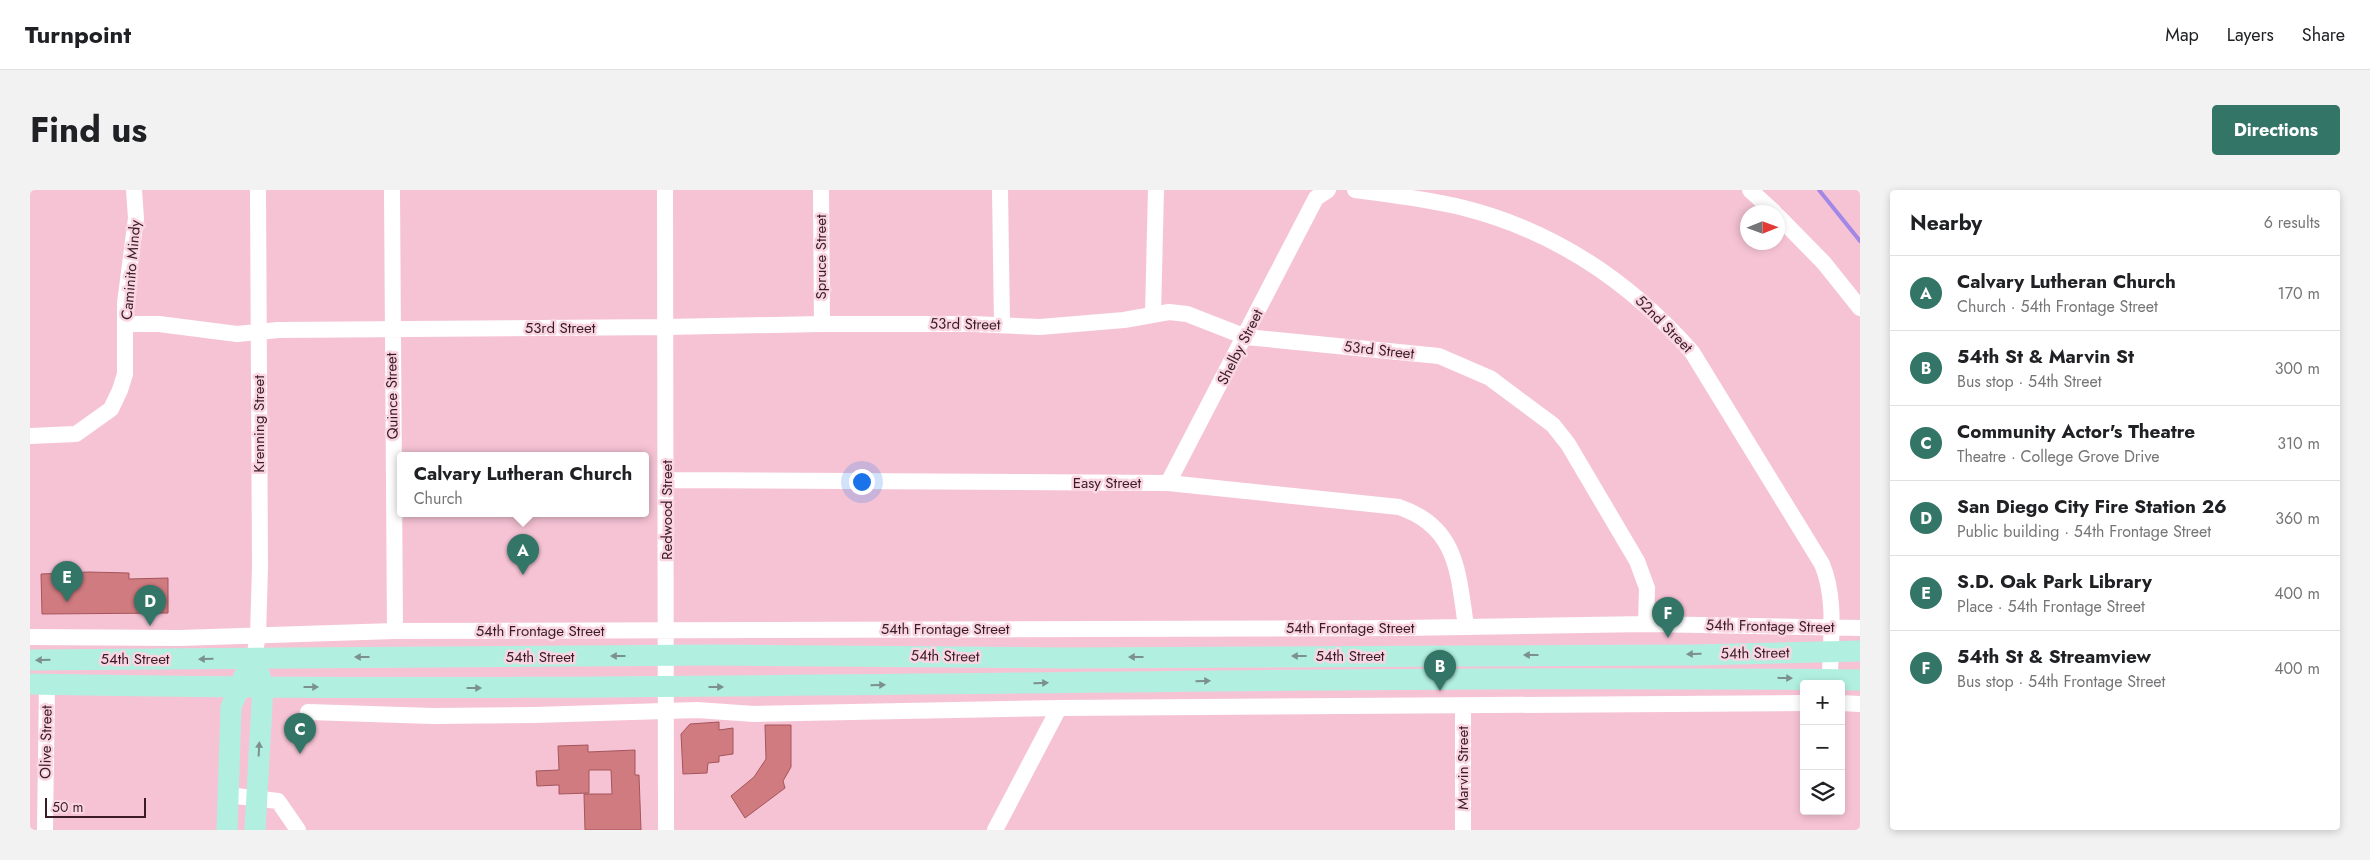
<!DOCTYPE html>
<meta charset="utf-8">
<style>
:root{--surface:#fff;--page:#f2f2f2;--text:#202124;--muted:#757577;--line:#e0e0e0;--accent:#337566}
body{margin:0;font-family:Jost,sans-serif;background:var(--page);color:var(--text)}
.controls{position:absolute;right:15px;bottom:15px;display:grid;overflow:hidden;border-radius:5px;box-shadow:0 2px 8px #0003}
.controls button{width:45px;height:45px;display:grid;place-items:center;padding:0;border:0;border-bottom:1px solid var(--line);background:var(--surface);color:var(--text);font:25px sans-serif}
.compass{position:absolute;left:1710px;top:15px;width:45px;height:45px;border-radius:50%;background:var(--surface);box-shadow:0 2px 8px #0003;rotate:89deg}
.scale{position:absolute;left:15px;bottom:12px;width:101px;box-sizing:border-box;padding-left:5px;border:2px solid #3b1b28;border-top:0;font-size:14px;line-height:18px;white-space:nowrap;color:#3b1b28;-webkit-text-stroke:4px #f9d6e1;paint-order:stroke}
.you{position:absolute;left:831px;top:291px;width:18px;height:18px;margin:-12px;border:4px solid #fff;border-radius:50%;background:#1a73e8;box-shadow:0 0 0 8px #1a73e833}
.badge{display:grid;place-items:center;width:32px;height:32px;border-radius:50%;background:var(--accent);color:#fff;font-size:16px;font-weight:700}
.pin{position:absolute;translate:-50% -41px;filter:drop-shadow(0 1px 2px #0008)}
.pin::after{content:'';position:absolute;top:26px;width:18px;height:15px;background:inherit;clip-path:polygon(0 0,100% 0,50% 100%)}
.popup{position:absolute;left:367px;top:262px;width:252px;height:65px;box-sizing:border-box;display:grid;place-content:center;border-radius:5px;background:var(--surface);filter:drop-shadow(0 1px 4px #0005);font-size:16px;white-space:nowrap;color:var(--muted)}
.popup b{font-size:19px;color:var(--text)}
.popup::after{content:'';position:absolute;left:50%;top:100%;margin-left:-10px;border:10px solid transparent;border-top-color:var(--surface)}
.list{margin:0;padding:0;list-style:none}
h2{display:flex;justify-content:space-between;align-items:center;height:65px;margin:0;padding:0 20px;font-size:21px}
h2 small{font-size:16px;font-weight:400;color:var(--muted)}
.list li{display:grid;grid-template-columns:32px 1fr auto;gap:15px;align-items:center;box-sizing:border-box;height:75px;padding:0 20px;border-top:1px solid var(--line)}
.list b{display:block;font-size:19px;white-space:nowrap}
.list p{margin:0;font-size:16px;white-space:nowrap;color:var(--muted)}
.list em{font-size:16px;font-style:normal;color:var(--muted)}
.icon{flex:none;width:28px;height:28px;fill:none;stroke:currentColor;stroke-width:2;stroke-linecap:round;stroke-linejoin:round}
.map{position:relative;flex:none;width:1830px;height:640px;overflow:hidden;border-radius:5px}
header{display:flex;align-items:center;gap:30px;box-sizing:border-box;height:70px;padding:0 25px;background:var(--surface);border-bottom:1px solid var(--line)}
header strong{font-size:24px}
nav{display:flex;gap:28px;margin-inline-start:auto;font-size:18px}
.intro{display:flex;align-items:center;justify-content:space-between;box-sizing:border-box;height:120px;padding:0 30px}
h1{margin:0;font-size:35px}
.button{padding:12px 22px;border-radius:5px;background:var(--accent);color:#fff;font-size:18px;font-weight:700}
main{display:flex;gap:30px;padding:0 30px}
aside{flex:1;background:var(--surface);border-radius:5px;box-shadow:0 2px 8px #0003}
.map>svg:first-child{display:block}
</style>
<header>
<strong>Turnpoint</strong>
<nav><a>Map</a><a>Layers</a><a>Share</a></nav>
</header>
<div class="intro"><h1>Find us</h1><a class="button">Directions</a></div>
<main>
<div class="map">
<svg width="1830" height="640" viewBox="0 0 1830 640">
<rect width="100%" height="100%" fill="#f6c3d5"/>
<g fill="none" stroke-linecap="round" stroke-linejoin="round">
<path stroke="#a387e6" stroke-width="4" d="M 1789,0 L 1830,51"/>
</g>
<path fill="#cf7b80" stroke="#a4555b" d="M 59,382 L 99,383 L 99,389 L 138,388 L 138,423 L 12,424 L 11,384 Z
M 689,532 L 689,540 L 703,538 L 703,564 L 689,566 L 689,572 L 678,573 L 677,583 L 653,584 L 651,544 L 660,534 Z
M 735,535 L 761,535 L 761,577 L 753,591 L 755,598 L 715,628 L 701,606 L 724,587 L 736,569 Z
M 558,555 L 558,562 L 605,560 L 605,585 L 609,585 L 611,640 L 555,640 L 554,604 L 582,604 L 581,580 L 559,580 L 559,603 L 529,604 L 529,595 L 507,596 L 506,581 L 529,580 L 528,556 Z"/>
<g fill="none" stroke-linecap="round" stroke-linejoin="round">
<path stroke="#fff" stroke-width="16" d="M 362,0 L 365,441
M 635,0 L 636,640
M 791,0 L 792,134
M 970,0 L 972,134
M 1325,0 C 1361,5 1398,9 1434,18 C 1525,41 1601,93 1662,162 L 1792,374 C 1807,410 1800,452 1800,489
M 1720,0 L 1744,22
M 1748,26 L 1794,73 L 1830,118
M 1123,124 L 1126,0
M 96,134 L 129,134 L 207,144 L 248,140 L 636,137 L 792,134 L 942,134 L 1010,137 L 1094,130 L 1139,122 L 1157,124 L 1216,147 L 1409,166 L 1460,188 L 1523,235 L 1538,254 L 1607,371 L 1617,398 L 1616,434
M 0,246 L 46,244 L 81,219 L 90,200 L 95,184 L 95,113 L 106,28 L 104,0
M 637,290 L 1138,293 L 1369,317 C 1428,337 1428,383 1436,436
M 1138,293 L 1286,8 L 1298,0
M 0,447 L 150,448 L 365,441 L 1373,438 L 1616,434 L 1830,438
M 224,468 L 228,445 L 230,378 L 228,0
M 1811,513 L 1830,514
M 1433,516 L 1433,640
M 278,522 L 403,526 L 504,525 L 667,520 L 724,524 L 1029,518 L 1774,513
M 198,605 L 248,611 L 268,640
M 15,640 L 17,494
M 965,640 L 1029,518"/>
<path stroke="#b1f0e0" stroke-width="21" d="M 0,470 L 681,465 L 1033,468 L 1664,465 L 1830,461
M 0,494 C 610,506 1220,483 1830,490
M 197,640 L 201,517 L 214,486
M 225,640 L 233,496 L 229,483"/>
</g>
<defs><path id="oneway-solid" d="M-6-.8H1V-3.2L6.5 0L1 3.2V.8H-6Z" transform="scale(1.25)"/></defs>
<g fill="#7c908d">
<use href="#oneway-solid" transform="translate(1664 464) rotate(179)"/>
<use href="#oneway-solid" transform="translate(1501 465) rotate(180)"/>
<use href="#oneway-solid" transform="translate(588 466) rotate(180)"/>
<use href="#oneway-solid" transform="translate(1269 466) rotate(180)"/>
<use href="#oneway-solid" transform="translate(332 467) rotate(-180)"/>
<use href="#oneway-solid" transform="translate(1106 467) rotate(180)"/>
<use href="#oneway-solid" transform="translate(176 469) rotate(179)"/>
<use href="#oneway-solid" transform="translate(13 470) rotate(179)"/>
<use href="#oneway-solid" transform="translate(1755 488) rotate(1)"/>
<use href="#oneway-solid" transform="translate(1173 491) rotate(-1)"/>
<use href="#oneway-solid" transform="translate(1011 493) rotate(-1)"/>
<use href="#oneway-solid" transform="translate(848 495) rotate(-1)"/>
<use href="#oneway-solid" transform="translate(281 497)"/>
<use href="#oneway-solid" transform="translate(686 497)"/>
<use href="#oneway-solid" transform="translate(444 498)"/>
<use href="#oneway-solid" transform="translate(229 559) rotate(-87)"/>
</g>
<g text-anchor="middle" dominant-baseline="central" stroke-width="5" stroke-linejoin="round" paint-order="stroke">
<g font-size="15" fill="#3b1b28" stroke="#f9d6e1">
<text transform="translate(791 67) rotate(-90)">Spruce Street</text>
<text transform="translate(101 80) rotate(-85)">Caminito Mindy</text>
<text transform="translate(935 134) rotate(1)">53rd Street</text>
<text transform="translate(1634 134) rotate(45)">52nd Street</text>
<text x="530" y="138">53rd Street</text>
<text transform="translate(1210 157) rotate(-63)">Shelby Street</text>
<text transform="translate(1349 160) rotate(6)">53rd Street</text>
<text transform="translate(362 206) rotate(-91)">Quince Street</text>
<text transform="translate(229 234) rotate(-90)">Krenning Street</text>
<text x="1077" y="293">Easy Street</text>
<text transform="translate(637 320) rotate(-90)">Redwood Street</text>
<text transform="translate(1740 436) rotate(1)">54th Frontage Street</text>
<text x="1320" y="438">54th Frontage Street</text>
<text x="915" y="439">54th Frontage Street</text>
<text x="510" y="441">54th Frontage Street</text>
<text transform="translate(1725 463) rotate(-1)">54th Street</text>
<text transform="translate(915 466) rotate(1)">54th Street</text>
<text x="1320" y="466">54th Street</text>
<text x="510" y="467">54th Street</text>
<text x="105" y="469">54th Street</text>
<text transform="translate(16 552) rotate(-89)">Olive Street</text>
<text transform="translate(1433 578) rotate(-90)">Marvin Street</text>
</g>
</g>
</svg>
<div class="controls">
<button>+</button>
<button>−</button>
<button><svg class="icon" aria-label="layers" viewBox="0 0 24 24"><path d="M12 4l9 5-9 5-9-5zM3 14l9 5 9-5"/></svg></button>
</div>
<svg class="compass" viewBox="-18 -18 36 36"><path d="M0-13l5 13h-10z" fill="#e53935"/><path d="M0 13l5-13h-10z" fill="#757577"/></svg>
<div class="scale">50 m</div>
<div class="you"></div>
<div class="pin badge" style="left:493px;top:385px">A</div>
<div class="popup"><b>Calvary Lutheran Church</b>Church</div>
<div class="pin badge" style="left:1410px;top:501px">B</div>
<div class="pin badge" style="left:270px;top:564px">C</div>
<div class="pin badge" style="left:120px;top:436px">D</div>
<div class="pin badge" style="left:37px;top:412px">E</div>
<div class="pin badge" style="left:1638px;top:448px">F</div>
</div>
<aside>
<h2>Nearby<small>6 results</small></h2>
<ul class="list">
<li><span class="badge">A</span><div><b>Calvary Lutheran Church</b><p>Church · 54th Frontage Street</p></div><em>170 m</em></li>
<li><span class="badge">B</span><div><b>54th St &amp; Marvin St</b><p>Bus stop · 54th Street</p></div><em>300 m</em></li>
<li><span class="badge">C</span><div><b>Community Actor's Theatre</b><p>Theatre · College Grove Drive</p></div><em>310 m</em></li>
<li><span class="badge">D</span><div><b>San Diego City Fire Station 26</b><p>Public building · 54th Frontage Street</p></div><em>360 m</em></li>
<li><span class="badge">E</span><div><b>S.D. Oak Park Library</b><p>Place · 54th Frontage Street</p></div><em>400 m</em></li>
<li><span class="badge">F</span><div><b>54th St &amp; Streamview</b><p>Bus stop · 54th Frontage Street</p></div><em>400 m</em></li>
</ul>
</aside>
</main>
